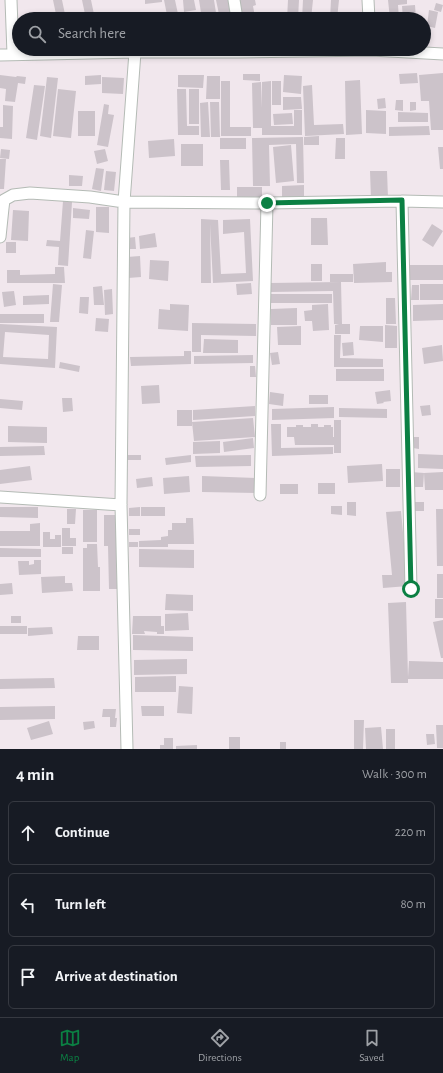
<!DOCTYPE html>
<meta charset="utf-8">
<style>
:root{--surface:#171b24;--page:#242831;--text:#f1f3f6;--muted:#9ea1a6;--line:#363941;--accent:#0b8043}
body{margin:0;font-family:"Alegreya Sans",sans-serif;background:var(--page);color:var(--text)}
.stop{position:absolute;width:12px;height:12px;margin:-9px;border:3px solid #0b8043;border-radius:50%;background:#fff}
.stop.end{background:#0b8043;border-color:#fff;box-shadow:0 1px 4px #0008}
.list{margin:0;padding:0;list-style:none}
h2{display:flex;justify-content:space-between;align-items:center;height:52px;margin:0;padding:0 16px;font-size:17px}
h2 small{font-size:13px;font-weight:400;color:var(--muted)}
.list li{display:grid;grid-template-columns:26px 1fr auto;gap:12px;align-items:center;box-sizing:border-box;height:64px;margin:0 8px 8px;padding:0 8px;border:1px solid var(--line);border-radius:6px}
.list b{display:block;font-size:15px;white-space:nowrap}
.list em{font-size:13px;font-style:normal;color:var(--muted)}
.icon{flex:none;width:22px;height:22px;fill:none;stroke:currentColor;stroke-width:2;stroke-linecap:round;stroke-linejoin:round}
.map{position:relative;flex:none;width:443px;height:749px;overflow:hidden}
.search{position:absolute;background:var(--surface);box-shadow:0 2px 6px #0003;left:12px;right:12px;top:12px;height:44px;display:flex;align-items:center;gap:10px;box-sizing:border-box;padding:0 14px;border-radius:22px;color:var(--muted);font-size:15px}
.sheet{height:268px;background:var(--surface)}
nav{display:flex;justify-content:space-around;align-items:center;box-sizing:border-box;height:56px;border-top:1px solid var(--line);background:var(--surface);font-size:11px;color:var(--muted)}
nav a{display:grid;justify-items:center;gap:2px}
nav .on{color:var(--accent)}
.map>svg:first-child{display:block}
</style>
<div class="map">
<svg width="443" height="749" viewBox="0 0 443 749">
<rect width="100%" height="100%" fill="#f1e7ed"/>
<path fill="#ccc3ca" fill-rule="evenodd" d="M 53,0 L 62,0 L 66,19 L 57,19 Z
M 82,0 L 91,0 L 95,19 L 86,19 Z
M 145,0 L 162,0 L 162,2 L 145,4 Z
M 164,0 L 175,0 L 178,14 L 167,15 Z
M 183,0 L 194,0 L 196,10 L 184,12 Z
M 199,0 L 214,0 L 217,19 L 202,19 Z
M 216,0 L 232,0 L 235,19 L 220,19 Z
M 237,0 L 255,0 L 256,5 L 253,6 L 255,17 L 258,16 L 259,19 L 240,19 Z
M 288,0 L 299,0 L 298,19 L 287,19 Z
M 303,0 L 313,0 L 311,19 L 302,19 Z
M 331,0 L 339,0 L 337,19 L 330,19 Z
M 388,0 L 407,0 L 407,4 L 398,5 L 399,19 L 390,19 Z
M 436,3 L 443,5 L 441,12 L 434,10 Z
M 415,5 L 416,19 L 403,19 L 402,6 Z
M 429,10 L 438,12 L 435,28 L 427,26 Z
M 165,12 L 166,19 L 152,19 L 151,13 Z
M 388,15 L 388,19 L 374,19 L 374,16 Z
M 417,73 L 418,83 L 400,84 L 399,74 Z
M 443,73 L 443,130 L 431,130 L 429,101 L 421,101 L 419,75 Z
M 243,74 L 260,74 L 260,81 L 243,80 Z
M 0,75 L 16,77 L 17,76 L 26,77 L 25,84 L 18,83 L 15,102 L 5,101 L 6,89 L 0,88 Z
M 101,75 L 101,84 L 85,85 L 85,76 Z
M 178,75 L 204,75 L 203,88 L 178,87 Z
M 284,75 L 302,76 L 301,94 L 283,92 Z
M 207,76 L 220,76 L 220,99 L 206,99 Z
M 47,77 L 58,78 L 51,138 L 40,136 Z
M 102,77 L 124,78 L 123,94 L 102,93 Z
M 360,80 L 362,134 L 346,135 L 345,81 Z
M 221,81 L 230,81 L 230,127 L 251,127 L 251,136 L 221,136 Z
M 271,81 L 271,126 L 294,126 L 294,110 L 302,110 L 302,135 L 262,135 L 262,128 L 253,128 L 252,83 L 261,82 L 262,108 L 262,82 Z
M 272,81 L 281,81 L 281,105 L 272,105 Z
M 34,85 L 45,86 L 37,140 L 26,138 Z
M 312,85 L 314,125 L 343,124 L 344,134 L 305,136 L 303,86 Z
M 58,89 L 76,91 L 71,138 L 53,136 Z
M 177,89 L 186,89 L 187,126 L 199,126 L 199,135 L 178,135 Z
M 189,89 L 199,89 L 199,124 L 189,124 Z
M 283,97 L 301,97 L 302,109 L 283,110 Z
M 385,98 L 386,108 L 378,109 L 377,99 Z
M 396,100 L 403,100 L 403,111 L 395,110 Z
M 208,102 L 210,137 L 201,137 L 200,103 Z
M 210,102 L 219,102 L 220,137 L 211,137 Z
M 410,102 L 416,102 L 416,110 L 410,111 Z
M 104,104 L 109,105 L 108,114 L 114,115 L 108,147 L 97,145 Z
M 3,105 L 13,106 L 12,139 L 0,138 L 0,127 L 3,127 Z
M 366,110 L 386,111 L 386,134 L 366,133 Z
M 78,111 L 95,111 L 95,136 L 78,136 Z
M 398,112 L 428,113 L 428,122 L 398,122 Z
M 292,113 L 293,124 L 274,125 L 273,114 Z
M 429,126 L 430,135 L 389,136 L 389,127 Z
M 319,136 L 319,145 L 304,145 L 304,137 Z
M 303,137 L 304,183 L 297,183 L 296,144 L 269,145 L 270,186 L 253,186 L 252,138 Z
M 220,138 L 246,138 L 246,149 L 220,149 Z
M 336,138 L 345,138 L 345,159 L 335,159 Z
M 174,139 L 175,156 L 149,158 L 148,141 Z
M 181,144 L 203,144 L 203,166 L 181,166 Z
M 291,145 L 294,181 L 276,183 L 273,147 Z
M 438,147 L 443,147 L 443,169 L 440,169 Z
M 1,149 L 10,150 L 9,159 L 0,158 Z
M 105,149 L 108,161 L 97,164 L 94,151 Z
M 0,159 L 6,159 L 4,189 L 0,189 Z
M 220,160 L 229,160 L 230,190 L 221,190 Z
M 96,168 L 104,169 L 101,191 L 92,189 Z
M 106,171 L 116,172 L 114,191 L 104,190 Z
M 370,171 L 387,171 L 388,198 L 371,199 Z
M 69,175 L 83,176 L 82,186 L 69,186 Z
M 304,185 L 304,197 L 282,198 L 282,186 Z
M 237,187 L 262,187 L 262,197 L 237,198 Z
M 63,201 L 72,202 L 68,266 L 58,265 L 59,247 L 46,246 L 47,240 L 60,241 Z
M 96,207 L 109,207 L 109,233 L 96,232 Z
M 73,208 L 90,210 L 89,219 L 73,218 Z
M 13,210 L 29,211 L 28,241 L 11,240 Z
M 311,218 L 327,218 L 328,245 L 311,245 Z
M 201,219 L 218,220 L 221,274 L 246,273 L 244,232 L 223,234 L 223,220 L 250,219 L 253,281 L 213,283 L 210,224 L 211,283 L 201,283 Z
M 432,224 L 443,231 L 433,247 L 422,240 Z
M 86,230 L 94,231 L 91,259 L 83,258 Z
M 155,233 L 157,247 L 140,249 L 139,236 Z
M 135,237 L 136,249 L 129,249 L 127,238 Z
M 6,242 L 16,242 L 16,253 L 6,253 Z
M 140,256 L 141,277 L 128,278 L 127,257 Z
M 150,260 L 169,261 L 168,281 L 149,279 Z
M 386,262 L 386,272 L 392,272 L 392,282 L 354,283 L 353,264 Z
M 311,264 L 322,264 L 322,281 L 311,281 Z
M 407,265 L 443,265 L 443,280 L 407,280 Z
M 55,267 L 64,267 L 65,283 L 7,283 L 7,270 L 20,270 L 20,275 L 55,274 Z
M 330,274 L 353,274 L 353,282 L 330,282 Z
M 341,282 L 342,324 L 350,324 L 350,334 L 335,334 L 335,325 L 339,324 L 334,324 L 333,291 L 270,292 L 270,283 Z
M 251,283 L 252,294 L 237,295 L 236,284 Z
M 53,284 L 62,285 L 59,322 L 50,322 Z
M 420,284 L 443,284 L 443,300 L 420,300 Z
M 412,285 L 419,285 L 419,300 L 411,300 Z
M 102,286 L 104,305 L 94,305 L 93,287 Z
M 112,289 L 113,314 L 105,315 L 104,290 Z
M 14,291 L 16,305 L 4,307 L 2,292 Z
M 270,294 L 332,294 L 332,303 L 270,303 Z
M 49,295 L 49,304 L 23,305 L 23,296 Z
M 80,297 L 89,297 L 88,314 L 79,313 Z
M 386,298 L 395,298 L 396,324 L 386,324 Z
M 170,304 L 189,305 L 188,331 L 158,329 L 159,309 L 170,310 Z
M 328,304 L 329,330 L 313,331 L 312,321 L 305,321 L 304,311 L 312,310 L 312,305 Z
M 443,304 L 443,320 L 413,321 L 413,305 Z
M 297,308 L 297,325 L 271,325 L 271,309 Z
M 0,314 L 44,314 L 44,323 L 0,323 Z
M 96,318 L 109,319 L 108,332 L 95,331 Z
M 192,323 L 256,324 L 256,336 L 201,335 L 201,352 L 192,352 Z
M 0,324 L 57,327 L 55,368 L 0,364 ZM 5,332 L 49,335 L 48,359 L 3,357 Z
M 385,325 L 397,326 L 397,348 L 385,348 Z
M 301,326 L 301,345 L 278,345 L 277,327 Z
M 360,326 L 383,326 L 383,342 L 359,340 Z
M 334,335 L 341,335 L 340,358 L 383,359 L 383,367 L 334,367 Z
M 204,339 L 238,340 L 238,353 L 203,353 Z
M 353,342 L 354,355 L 343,356 L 342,343 Z
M 442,345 L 443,361 L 424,364 L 422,348 Z
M 184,351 L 191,351 L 191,364 L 131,366 L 130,357 L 184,356 Z
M 278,352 L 280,364 L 272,365 L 270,353 Z
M 253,355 L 253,363 L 194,364 L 194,356 Z
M 60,362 L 80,366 L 79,372 L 59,368 Z
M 250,366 L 255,366 L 256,377 L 250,377 Z
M 336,369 L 384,369 L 384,381 L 336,381 Z
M 159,385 L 160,403 L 142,404 L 141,386 Z
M 390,390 L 391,401 L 383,402 L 384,403 L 377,404 L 375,392 Z
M 270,392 L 284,394 L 283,406 L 269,404 Z
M 309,395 L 328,395 L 328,404 L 309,404 Z
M 62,398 L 72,398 L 73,411 L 63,412 Z
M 0,399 L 23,401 L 22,410 L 0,408 Z
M 430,405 L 431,415 L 422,416 L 420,406 Z
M 255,406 L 255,416 L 193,420 L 193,410 Z
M 334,407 L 334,418 L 272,420 L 272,409 Z
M 339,408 L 387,409 L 387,418 L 339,417 Z
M 177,410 L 192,410 L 192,426 L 177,426 Z
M 253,418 L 255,437 L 194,441 L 192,422 Z
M 334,420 L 341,420 L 341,453 L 334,453 L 334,445 L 295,445 L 294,437 L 310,437 L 287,437 L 287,427 L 296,427 L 296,425 L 303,425 L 303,427 L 311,427 L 311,424 L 318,424 L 318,427 L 324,427 L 324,425 L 331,425 L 331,427 L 333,427 L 333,437 L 334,437 Z
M 271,424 L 281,424 L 281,448 L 333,447 L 333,454 L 272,456 Z
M 8,426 L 47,427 L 47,443 L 8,442 Z
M 413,437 L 419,437 L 419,449 L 413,448 Z
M 253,438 L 254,448 L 224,452 L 223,442 Z
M 220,441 L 220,453 L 193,454 L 193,442 Z
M 44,446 L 45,455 L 0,456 L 0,447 Z
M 418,454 L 443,455 L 443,469 L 418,468 Z
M 127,455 L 141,455 L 141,460 L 127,460 Z
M 191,455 L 191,462 L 166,465 L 165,458 Z
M 251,455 L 251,466 L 196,467 L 195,456 Z
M 382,464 L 383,481 L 348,483 L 347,466 Z
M 30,466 L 32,480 L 0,484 L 0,470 Z
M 386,469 L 400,469 L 400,487 L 386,487 Z
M 411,472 L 424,473 L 423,487 L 410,487 Z
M 443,472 L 443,490 L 425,490 L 424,473 Z
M 189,476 L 190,492 L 164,494 L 163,478 Z
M 202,476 L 257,478 L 256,493 L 202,492 Z
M 152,477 L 153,486 L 137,488 L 136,479 Z
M 318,483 L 335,483 L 335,494 L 318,494 Z
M 280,484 L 298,484 L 298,494 L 280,494 Z
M 347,502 L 356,502 L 356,516 L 347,515 Z
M 413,502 L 424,502 L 424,511 L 413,511 Z
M 331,506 L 342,506 L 342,515 L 331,514 Z
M 0,507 L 38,507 L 38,518 L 0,517 Z
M 140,507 L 140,516 L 129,516 L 129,508 Z
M 141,507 L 165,507 L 165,516 L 141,516 Z
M 67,509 L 76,509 L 75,524 L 67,524 Z
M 436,509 L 443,509 L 443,566 L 437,566 Z
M 83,510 L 97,510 L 97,542 L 83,542 Z
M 401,511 L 408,586 L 383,588 L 382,575 L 392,575 L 386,512 Z
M 104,515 L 118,515 L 118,546 L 116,546 L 117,589 L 109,589 L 108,546 L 113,546 L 104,546 Z
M 186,518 L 193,518 L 194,544 L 168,544 L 168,539 L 168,547 L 139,547 L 139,541 L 161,540 L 161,537 L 168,536 L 168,530 L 172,530 L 172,523 L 186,523 Z
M 40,523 L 40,546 L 0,546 L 0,531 L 30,531 L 30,524 Z
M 62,528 L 70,528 L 70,538 L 76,538 L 76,546 L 62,546 Z
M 129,529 L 140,529 L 140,535 L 129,535 Z
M 43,532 L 50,532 L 50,539 L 55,539 L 55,535 L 61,535 L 61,547 L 43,547 Z
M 129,542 L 138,542 L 138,547 L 129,547 Z
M 87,544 L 97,544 L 98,567 L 100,567 L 100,591 L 83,591 L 83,548 L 87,548 Z
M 62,547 L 73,547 L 73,554 L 62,554 Z
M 0,548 L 41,549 L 41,557 L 0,557 Z
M 139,549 L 194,550 L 194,568 L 139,567 Z
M 34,560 L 41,560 L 41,574 L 19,575 L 18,561 L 29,561 L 29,565 L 34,564 Z
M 437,574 L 443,574 L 443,598 L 437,598 Z
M 65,576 L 65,583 L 72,583 L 73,591 L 42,593 L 41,577 Z
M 12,583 L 13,594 L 0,595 L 0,584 Z
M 166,594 L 193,595 L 193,611 L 165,610 Z
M 435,599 L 443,599 L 443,618 L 435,618 Z
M 406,602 L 408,677 L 409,661 L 443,662 L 443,679 L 408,679 L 408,683 L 391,683 L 388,603 Z
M 188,613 L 189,630 L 165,631 L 165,614 Z
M 11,616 L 21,616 L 21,623 L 11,623 Z
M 133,616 L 161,616 L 161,626 L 164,626 L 164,634 L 157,634 L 157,632 L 144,631 L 145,634 L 132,634 Z
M 443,620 L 443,658 L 441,658 L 433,622 Z
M 0,626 L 27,626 L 27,634 L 0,634 Z
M 52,627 L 53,634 L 28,636 L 28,628 Z
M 133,635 L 193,637 L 193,651 L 133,650 Z
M 78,636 L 99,636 L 99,650 L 77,650 Z
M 187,659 L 187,674 L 134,675 L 134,660 Z
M 176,676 L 176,692 L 135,692 L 135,677 Z
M 54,678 L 55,688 L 0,689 L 0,679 Z
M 179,686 L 193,687 L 192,714 L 177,713 Z
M 55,706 L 55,719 L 0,720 L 0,707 Z
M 141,706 L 164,706 L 164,716 L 142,716 Z
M 103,709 L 116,709 L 115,718 L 117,718 L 116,727 L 110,727 L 110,717 L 102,717 Z
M 354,720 L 364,720 L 363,749 L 354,749 Z
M 49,721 L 53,734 L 31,740 L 27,728 Z
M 94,721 L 95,728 L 84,730 L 83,722 Z
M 436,725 L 443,725 L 443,748 L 437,748 Z
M 381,727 L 383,749 L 366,749 L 365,728 Z
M 386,729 L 395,729 L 395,749 L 386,749 Z
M 426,734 L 434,734 L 435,744 L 427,745 Z
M 229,737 L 240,737 L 240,749 L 229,749 Z
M 164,738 L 173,738 L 173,749 L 160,749 L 160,745 L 164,745 Z
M 280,742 L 286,742 L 286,749 L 280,749 Z
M 197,745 L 197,749 L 176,749 L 176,746 Z"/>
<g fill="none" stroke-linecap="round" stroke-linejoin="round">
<g stroke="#b4bbb5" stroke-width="13">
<path id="street" d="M 11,0 L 13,54
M 234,0 L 237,19
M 368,0 L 369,19
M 0,55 L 135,52 L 238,52 L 372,50 L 443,54
M 402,201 L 411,589
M 0,208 L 3,208 L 4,200 L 13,195 L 30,193 L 90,197 L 124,202 L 267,203 L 402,201 L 443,202
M 0,237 L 3,208
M 260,495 L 267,203
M 0,497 L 121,505
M 127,749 L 121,505 L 124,202 L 135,52"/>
</g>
<use href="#street" stroke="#fff" stroke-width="11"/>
</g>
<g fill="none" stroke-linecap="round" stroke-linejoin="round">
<path stroke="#0b8043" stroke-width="5" d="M 267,203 L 402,200 L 411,589"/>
</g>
</svg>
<div class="stop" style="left:411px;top:589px"></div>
<div class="stop end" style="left:267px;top:203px"></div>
<div class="search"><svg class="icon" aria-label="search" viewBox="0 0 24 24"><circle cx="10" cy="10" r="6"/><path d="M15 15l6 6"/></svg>Search here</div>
</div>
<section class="sheet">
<h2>4 min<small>Walk · 300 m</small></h2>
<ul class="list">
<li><svg class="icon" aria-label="ahead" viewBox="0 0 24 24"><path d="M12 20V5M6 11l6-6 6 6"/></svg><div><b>Continue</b></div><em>220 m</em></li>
<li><svg class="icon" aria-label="left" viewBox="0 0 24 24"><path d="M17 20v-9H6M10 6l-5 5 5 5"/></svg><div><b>Turn left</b></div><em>80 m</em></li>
<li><svg class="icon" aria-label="arrive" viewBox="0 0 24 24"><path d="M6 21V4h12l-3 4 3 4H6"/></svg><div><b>Arrive at destination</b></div></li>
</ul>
</section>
<nav>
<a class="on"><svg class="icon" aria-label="map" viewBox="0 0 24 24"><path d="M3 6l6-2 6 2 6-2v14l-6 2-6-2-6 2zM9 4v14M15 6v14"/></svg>Map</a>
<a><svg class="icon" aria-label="directions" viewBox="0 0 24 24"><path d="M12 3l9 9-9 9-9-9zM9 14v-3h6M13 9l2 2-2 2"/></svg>Directions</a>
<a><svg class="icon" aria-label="saved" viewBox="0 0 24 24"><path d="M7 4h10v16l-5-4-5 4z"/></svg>Saved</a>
</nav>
